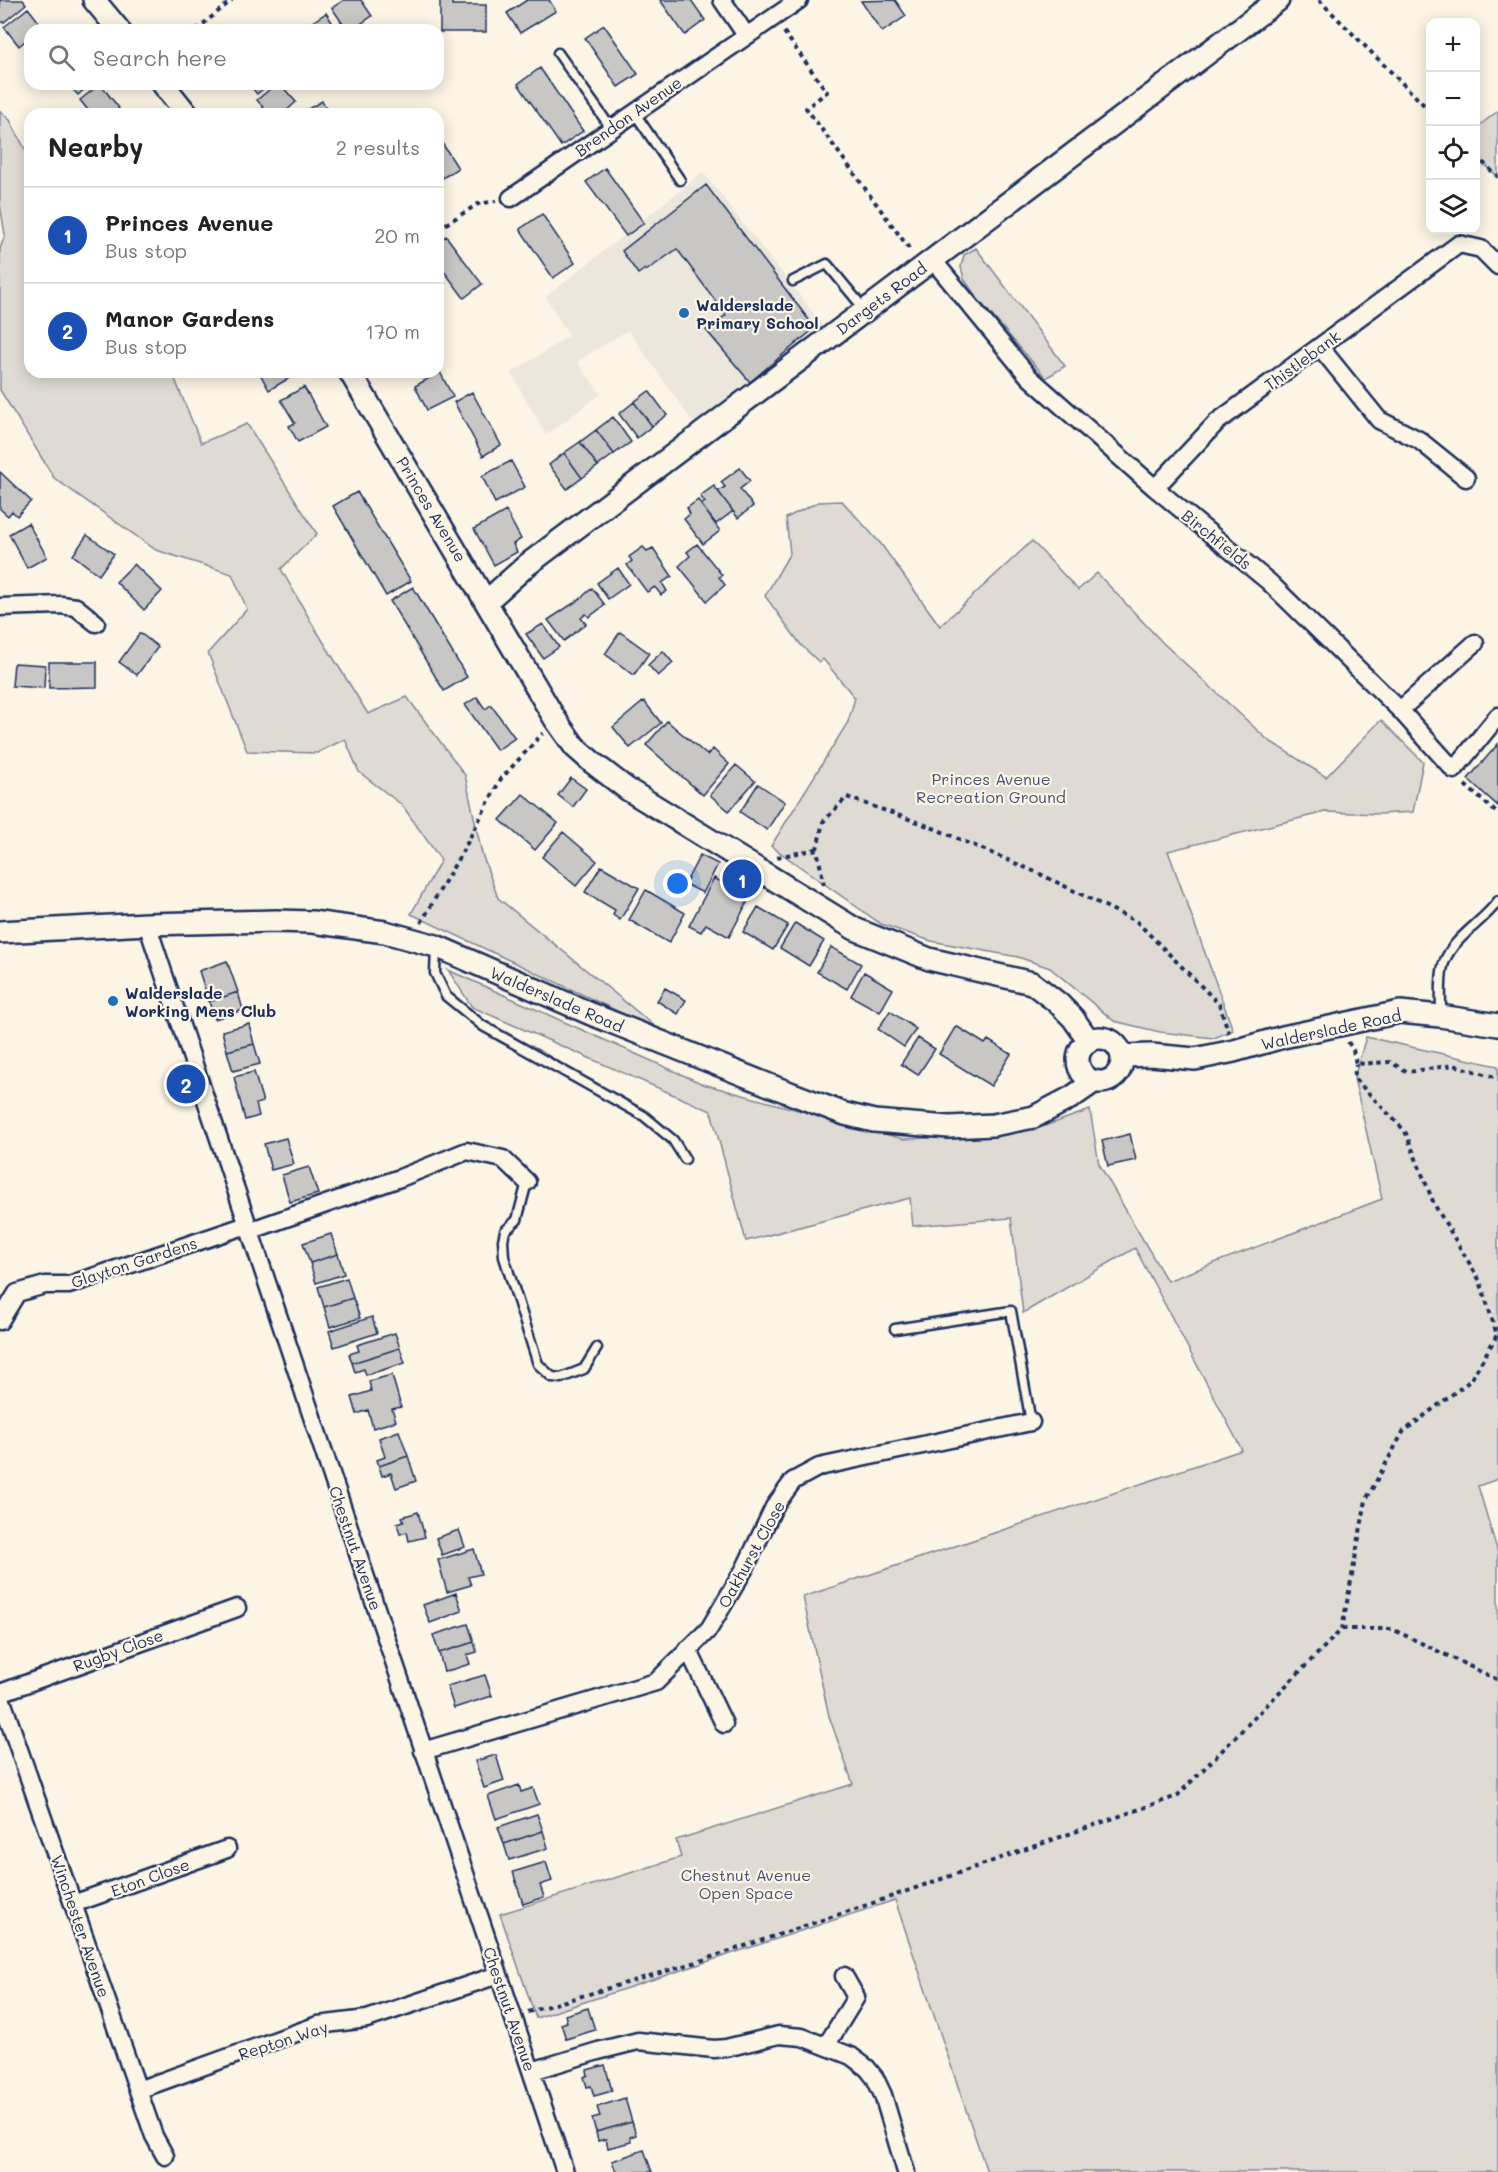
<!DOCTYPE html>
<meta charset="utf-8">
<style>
:root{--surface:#fff;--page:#f2f2f2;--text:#222;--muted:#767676;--line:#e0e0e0;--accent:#7c3aed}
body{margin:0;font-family:Mali,sans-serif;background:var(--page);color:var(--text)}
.controls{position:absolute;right:18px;top:18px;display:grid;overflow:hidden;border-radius:12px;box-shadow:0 3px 15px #0003}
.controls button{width:54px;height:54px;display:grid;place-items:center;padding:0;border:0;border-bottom:2px solid var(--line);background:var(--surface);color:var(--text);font:30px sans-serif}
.you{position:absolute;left:678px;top:884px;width:21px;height:21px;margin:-15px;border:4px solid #fff;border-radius:50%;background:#1a73e8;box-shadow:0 0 0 9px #1a73e833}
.badge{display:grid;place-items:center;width:39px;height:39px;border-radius:50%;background:var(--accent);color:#fff;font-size:20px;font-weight:700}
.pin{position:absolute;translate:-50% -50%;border:3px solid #fff;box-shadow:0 2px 6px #0006}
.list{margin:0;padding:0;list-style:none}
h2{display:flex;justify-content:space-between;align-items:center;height:78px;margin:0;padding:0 24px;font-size:26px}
h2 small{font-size:20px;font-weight:400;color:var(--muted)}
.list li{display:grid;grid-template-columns:39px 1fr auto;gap:18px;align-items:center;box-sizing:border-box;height:96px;padding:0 24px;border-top:2px solid var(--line)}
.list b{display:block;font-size:22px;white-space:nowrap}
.list p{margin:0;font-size:20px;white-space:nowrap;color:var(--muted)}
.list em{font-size:20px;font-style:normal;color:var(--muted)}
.icon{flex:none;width:33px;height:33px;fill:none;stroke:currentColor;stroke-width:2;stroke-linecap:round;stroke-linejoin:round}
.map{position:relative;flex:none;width:1498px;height:2172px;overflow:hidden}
.search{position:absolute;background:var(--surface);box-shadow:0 3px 15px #0003;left:24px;top:24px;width:420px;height:66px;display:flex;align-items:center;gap:15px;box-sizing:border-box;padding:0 21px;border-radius:18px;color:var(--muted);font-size:22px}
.panel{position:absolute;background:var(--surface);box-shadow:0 3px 15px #0003;left:24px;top:108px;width:420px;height:270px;border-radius:18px}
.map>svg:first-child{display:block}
</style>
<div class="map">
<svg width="1498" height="2172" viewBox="0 0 1498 2172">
<rect width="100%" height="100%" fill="#fcf5e5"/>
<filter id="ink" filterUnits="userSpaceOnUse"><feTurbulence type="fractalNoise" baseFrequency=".0167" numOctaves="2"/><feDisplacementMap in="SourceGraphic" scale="12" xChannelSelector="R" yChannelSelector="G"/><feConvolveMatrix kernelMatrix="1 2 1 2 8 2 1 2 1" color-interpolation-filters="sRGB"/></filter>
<g filter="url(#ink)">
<path fill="#ece7dc" d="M 703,172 L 825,328 L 695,425 L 628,330 L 577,362 L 601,394 L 546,435 L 511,373 L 569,336 L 546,297 Z"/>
<path fill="#dfdbd4" stroke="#7d8599" stroke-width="1.5" d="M 0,111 L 10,120 L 30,159 L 30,372 L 172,372 L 201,443 L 247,424 L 317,534 L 281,569 L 313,625 L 368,714 L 407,697 L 465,775 L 482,854 L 498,898 L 662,1032 L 411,914 L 441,860 L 402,805 L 359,772 L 345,739 L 317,753 L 247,751 L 208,653 L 247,609 L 232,574 L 156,550 L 54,478 L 0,390 L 0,249 L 5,235 L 0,204 Z
M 1498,111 L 1498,177 L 1476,156 L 1476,128 Z
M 976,248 L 1065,366 L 1046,378 L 978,299 L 964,279 L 961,267 L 964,255 Z
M 842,501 L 881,544 L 940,626 L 1032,541 L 1078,590 L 1097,573 L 1163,643 L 1268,740 L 1326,777 L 1381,720 L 1423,762 L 1413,812 L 1380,814 L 1325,812 L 1168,851 L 1233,1030 L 1214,1038 L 1160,1032 L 1114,1021 L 1050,968 L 1018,957 L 931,941 L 881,924 L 771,846 L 848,722 L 855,698 L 823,659 L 819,662 L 801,645 L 765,596 L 790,553 L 786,518 L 818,502 Z
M 448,970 L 703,1084 L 903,1139 L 1001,1135 L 1042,1127 L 1090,1110 L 1099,1164 L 1167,1281 L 1382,1199 L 1354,1078 L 1366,1037 L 1498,1066 L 1498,1479 L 1478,1486 L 1498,1553 L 1498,2172 L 987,2172 L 895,1900 L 536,2018 L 500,1914 L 681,1857 L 676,1840 L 853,1784 L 829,1716 L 803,1597 L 1242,1450 L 1135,1248 L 1023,1313 L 1011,1218 L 913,1226 L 910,1198 L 746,1241 L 711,1111 L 472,1007 Z"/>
<path fill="#c8c7c6" stroke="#1b2f5e" stroke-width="1.5" d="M 0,0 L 23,0 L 26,4 L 3,23 L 0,20 Z
M 344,0 L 361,0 L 372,16 L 352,30 L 347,30 L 332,8 Z
M 440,0 L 452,0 L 452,5 L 486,5 L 486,32 L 440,32 Z
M 527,0 L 549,0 L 556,11 L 520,33 L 507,13 Z
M 660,0 L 691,0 L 705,20 L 685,35 Z
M 895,0 L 906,16 L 882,32 L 861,1 Z
M 28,8 L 43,27 L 39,30 L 30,30 L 30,37 L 19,46 L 4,27 Z
M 326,13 L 337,30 L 307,30 L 305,27 Z
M 604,25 L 638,74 L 618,87 L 585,38 Z
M 540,68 L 583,131 L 561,146 L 518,84 Z
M 68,84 L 90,84 L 78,95 Z
M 100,84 L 119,108 L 112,114 L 91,114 L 80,100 Z
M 249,84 L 269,84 L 257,94 Z
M 276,84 L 280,84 L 296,102 L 283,114 L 269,114 L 257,100 Z
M 322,101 L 329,114 L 299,114 Z
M 442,143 L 458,168 L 438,181 L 438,146 Z
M 605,168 L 644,223 L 626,236 L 586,182 Z
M 706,185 L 815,328 L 750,382 L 706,330 L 726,315 L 677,249 L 646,271 L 645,269 L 638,274 L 622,251 Z
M 542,214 L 575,263 L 553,278 L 520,229 Z
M 446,236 L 482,284 L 464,298 L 438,263 L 438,242 Z
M 259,372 L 297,372 L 298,373 L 269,390 Z
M 440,372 L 453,397 L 427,410 L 415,386 Z
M 304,387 L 326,427 L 298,442 L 289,426 L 295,423 L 281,400 Z
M 649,391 L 667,415 L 652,426 L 634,402 Z
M 472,392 L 501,445 L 483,456 L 454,402 Z
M 634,402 L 652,426 L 637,438 L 619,414 Z
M 613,417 L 631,442 L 614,454 L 596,430 Z
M 596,430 L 614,454 L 598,466 L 580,442 Z
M 580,442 L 598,466 L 582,478 L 564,453 Z
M 564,453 L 582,478 L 567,489 L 549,465 Z
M 511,461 L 525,487 L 495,503 L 482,476 Z
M 740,468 L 750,481 L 740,489 L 753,506 L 738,518 L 718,491 L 725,487 L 721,482 Z
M 0,472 L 31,501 L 17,516 L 12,511 L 8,516 L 0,509 Z
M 714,486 L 733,511 L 716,524 L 701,505 L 705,502 L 700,496 Z
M 357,492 L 411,581 L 386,596 L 333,506 Z
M 698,500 L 720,531 L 703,544 L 684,519 L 690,514 L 687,508 Z
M 506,511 L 521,539 L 513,544 L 517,552 L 494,565 L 474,529 Z
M 28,523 L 47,557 L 27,568 L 9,534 Z
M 87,535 L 114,554 L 99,575 L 73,555 Z
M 697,544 L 722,575 L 719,577 L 725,585 L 707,601 L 679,566 L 690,556 L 687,552 Z
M 643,547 L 647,551 L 653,548 L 672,576 L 662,583 L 667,591 L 661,595 L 655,587 L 647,592 L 627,565 L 632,561 L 629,557 Z
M 134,564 L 162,591 L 144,610 L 116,582 Z
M 618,568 L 629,584 L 608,599 L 597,583 Z
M 413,587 L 467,677 L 444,691 L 390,601 Z
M 592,588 L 605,605 L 589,617 L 586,614 L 581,618 L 586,624 L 564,641 L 548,620 L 580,599 Z
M 543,624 L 559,647 L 543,658 L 526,634 Z
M 620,632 L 649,653 L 634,675 L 605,654 Z
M 140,633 L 158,647 L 137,675 L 119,662 Z
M 663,651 L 673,663 L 658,676 L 648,665 Z
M 49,662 L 97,662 L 97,687 L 49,688 Z
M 14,663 L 45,665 L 44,688 L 12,686 Z
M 477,697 L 485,709 L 491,705 L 515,738 L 497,750 L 465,705 Z
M 644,701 L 661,723 L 630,748 L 613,727 Z
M 667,721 L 707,755 L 713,749 L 729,764 L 703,795 L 646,745 Z
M 1498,744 L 1498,806 L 1468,779 Z
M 736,765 L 755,781 L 729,811 L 710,795 Z
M 571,778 L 586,789 L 573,807 L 558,795 Z
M 758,784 L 785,802 L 767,830 L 740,812 Z
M 523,794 L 558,823 L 535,850 L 500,820 Z
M 563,832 L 597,861 L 576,886 L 542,857 Z
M 700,855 L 718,864 L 703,893 L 685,884 Z
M 601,866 L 639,888 L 620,920 L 613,915 L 615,910 L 585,892 Z
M 714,878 L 750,897 L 729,937 L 706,924 L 701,932 L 689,926 Z
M 646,890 L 685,913 L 669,943 L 629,920 Z
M 758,907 L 788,925 L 773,950 L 743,932 Z
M 795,923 L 824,941 L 809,966 L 780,948 Z
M 831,947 L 861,964 L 847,989 L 817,972 Z
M 227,961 L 238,992 L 209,1002 L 199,971 Z
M 864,972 L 893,989 L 880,1012 L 851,996 Z
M 665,988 L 686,1000 L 678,1014 L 657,1001 Z
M 238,992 L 243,1010 L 215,1019 L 209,1002 Z
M 890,1011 L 916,1029 L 904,1047 L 878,1029 Z
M 249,1024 L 254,1044 L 227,1051 L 222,1031 Z
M 956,1026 L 985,1044 L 988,1040 L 1011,1054 L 991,1086 L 939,1054 Z
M 918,1038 L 935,1049 L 918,1075 L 901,1064 Z
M 254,1044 L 260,1064 L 233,1071 L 227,1051 Z
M 254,1072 L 263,1102 L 256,1104 L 259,1116 L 245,1120 L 234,1077 Z
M 1130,1134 L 1136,1160 L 1108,1166 L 1102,1141 Z
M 286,1138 L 294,1164 L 271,1170 L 264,1144 Z
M 309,1167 L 318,1194 L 290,1202 L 282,1175 Z
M 331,1234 L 338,1254 L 310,1263 L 303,1243 Z
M 338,1254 L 344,1274 L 316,1283 L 310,1263 Z
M 347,1278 L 353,1298 L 324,1307 L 318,1287 Z
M 353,1298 L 360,1318 L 330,1327 L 324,1307 Z
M 372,1317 L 377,1333 L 334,1347 L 329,1331 Z
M 395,1333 L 400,1348 L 352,1363 L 349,1354 L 359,1351 L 357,1345 Z
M 400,1348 L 405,1363 L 366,1375 L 364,1369 L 355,1372 L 352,1363 Z
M 392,1375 L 401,1407 L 392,1409 L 396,1421 L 373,1428 L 368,1410 L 357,1414 L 352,1397 L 371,1391 L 369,1381 Z
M 399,1431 L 408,1456 L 379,1466 L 377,1460 L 385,1457 L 379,1438 Z
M 408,1456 L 416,1481 L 396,1488 L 391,1473 L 382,1476 L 379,1466 Z
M 418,1512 L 425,1537 L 409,1541 L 407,1532 L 400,1534 L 397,1523 L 404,1521 L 402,1517 Z
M 459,1530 L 465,1547 L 442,1555 L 436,1538 Z
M 474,1549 L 481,1574 L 468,1577 L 471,1585 L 447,1592 L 438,1560 Z
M 456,1593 L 462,1611 L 430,1623 L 423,1605 Z
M 468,1624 L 474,1642 L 439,1653 L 433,1635 Z
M 474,1642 L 477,1652 L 467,1655 L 470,1664 L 444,1672 L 439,1653 Z
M 485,1675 L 492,1696 L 454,1708 L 447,1686 Z
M 496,1755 L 504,1781 L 484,1788 L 475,1761 Z
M 519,1785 L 521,1792 L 533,1788 L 539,1804 L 496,1819 L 488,1796 Z
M 537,1814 L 543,1831 L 504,1844 L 498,1827 Z
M 543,1831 L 548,1848 L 509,1860 L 504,1844 Z
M 546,1862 L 552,1881 L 540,1885 L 544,1897 L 523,1904 L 513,1872 Z
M 588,2008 L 595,2030 L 566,2039 L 561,2024 L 567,2022 L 565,2015 Z
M 605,2065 L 612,2091 L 594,2096 L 591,2086 L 587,2087 L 584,2077 L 588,2075 L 587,2070 Z
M 625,2098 L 632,2122 L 596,2132 L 592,2118 L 600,2116 L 597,2107 Z
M 632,2122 L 636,2135 L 630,2137 L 631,2142 L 608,2148 L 606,2139 L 598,2141 L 596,2132 Z
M 644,2150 L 652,2172 L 616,2172 L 612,2161 Z"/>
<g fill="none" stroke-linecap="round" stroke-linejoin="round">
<g stroke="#1b2f5e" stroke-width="13">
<path id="service" d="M 558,53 L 611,128
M 634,112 L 680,180
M 793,281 L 827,264 L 865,310
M 436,947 L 435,973 L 446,996 L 483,1026 L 644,1116 L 673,1140 L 685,1159
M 1441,1014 C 1441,1000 1440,985 1442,971 C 1446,941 1482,924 1498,901
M 527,1182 L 517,1220 L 505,1231 L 503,1240 L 504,1257 L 538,1364 L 552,1377 L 561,1378 L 584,1369 L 597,1348
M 895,1329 L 1011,1311 L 1031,1422"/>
</g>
<g stroke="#1b2f5e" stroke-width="21">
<path id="minor" d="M 722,0 L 746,35
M 511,198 L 799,0
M 932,259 L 1029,377 L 1155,488 L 1269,582 L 1400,710 L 1454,770 L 1498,716
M 1320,347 L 1379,420 L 1419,440 L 1466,478
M 1155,488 L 1217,422 L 1459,244 L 1481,249 L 1498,266
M 0,607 L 61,605 L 76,607 L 96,623
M 1400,710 L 1475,643
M 147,924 L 565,2172
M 249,1231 L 400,1178 L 467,1151 L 503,1159 L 527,1182
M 0,1321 L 17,1293 L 45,1285 L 69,1285 L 247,1225
M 688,1649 L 724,1724
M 0,1693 L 237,1608
M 0,1695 L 154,2136 L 165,2156
M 423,1751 L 656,1682 L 709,1629 L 745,1568 L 774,1507 L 793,1481 L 819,1467 L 1031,1422
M 73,1904 L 227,1849
M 826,2046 L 856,1997 L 844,1976
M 532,2071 L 598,2051 L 638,2041 L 714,2049 L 726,2048 L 779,2035 L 802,2037 L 851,2056 L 867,2068 L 875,2078 L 883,2095 L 906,2172
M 138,2090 L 318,2025 L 367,2019 L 498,1975"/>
</g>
<g stroke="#1b2f5e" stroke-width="26">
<path id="tertiary" d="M 94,0 L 119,30
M 163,84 L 187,114
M 350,372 L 555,719 L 575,747 L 593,763 L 627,789 L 855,929 L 929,959 L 1032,983 L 1058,1003 L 1073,1018 L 1089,1041
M 487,601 L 527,565 L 1278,0
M 0,932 L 147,924 L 276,921 L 312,922 L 385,932 L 436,946 L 591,1014 L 769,1085 L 845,1114 L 874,1121 L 949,1127 L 993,1125 L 1034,1117 L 1072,1097 L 1095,1081
M1078 1060a22 22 0 1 1 44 0a22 22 0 1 1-44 0Z
M 1123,1056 L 1151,1055 L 1195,1059 L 1234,1051 L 1283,1037 L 1400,1012 L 1440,1016 L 1498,1025"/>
</g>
<path stroke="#1b2f5e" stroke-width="4" stroke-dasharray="4.5 4.5" stroke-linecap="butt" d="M 1319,0 L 1430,111
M 196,30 L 232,0
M 784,32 L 827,92 L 806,108 L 911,251
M 1476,156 L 1498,177
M 438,229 L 478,204 L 496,201
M 1465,785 L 1498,814
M 777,857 L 817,849
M 824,885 L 817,849 L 823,822 L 847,797 L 931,827 L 1038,873 L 1137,922 L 1219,1004 L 1229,1033
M 421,923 L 466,845 L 500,780 L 543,733
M 1348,1042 L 1353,1050 L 1356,1064 L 1390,1062 L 1408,1072 L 1454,1065 L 1498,1078
M 1342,1629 L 1392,1629 L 1498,1680
M 528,2012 L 697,1962 L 876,1902 L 1177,1796 L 1342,1629 L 1366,1500 L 1403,1432 L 1471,1380 L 1497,1335 L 1480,1281 L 1434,1204 L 1405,1131 L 1354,1078 L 1356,1064"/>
<use href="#service" stroke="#fcf5e5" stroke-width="8"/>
<use href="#minor" stroke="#fcf5e5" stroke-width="16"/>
<use href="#tertiary" stroke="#fcf5e5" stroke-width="21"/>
</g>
</g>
<g fill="#1f6fb2" stroke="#fcf5e5" stroke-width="2">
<circle cx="684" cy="313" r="6"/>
<circle cx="113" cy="1001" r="6"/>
</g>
<g text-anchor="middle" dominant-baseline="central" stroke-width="4.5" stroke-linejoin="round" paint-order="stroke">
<g font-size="16" fill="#1b2f5e" stroke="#fcf5e5">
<text transform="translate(628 116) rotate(-35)">Brendon Avenue</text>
<text transform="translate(881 298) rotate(-37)">Dargets Road</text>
<text transform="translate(1302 360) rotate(-36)">Thistlebank</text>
<text transform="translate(432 509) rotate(59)">Princes Avenue</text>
<text transform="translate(1217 539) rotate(39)">Birchfields</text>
<text transform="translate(557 999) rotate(23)">Walderslade Road</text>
<text transform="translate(1331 1029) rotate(-12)">Walderslade Road</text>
<text transform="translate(134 1262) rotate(-18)">Glayton Gardens</text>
<text transform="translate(356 1548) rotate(71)">Chestnut Avenue</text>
<text transform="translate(751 1554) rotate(-61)">Oakhurst Close</text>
<text transform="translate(118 1650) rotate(-20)">Rugby Close</text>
<text transform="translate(150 1877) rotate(-20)">Eton Close</text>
<text transform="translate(81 1926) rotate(71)">Winchester Avenue</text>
<text transform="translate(510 2009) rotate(71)">Chestnut Avenue</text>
<text transform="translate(283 2040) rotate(-18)">Repton Way</text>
</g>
<g font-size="16" font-weight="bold" fill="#1b2f5e" stroke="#fcf5e5" text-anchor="start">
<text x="696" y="304">Walderslade<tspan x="696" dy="18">Primary School</tspan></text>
<text x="125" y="992">Walderslade<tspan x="125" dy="18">Working Mens Club</tspan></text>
</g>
<g font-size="16" fill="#425176" stroke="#fcf5e5">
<text x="991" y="778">Princes Avenue<tspan x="991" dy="18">Recreation Ground</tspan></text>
<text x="746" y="1874">Chestnut Avenue<tspan x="746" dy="18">Open Space</tspan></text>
</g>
</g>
</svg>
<div class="controls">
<button>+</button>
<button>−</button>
<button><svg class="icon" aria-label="locate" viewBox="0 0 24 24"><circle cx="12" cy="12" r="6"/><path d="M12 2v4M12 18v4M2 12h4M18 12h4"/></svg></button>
<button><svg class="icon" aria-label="layers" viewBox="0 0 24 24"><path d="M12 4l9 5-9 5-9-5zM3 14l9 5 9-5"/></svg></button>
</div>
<div class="you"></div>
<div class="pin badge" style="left:742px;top:879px;background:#1a4fb4">1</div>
<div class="pin badge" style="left:186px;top:1084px;background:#1a4fb4">2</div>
<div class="search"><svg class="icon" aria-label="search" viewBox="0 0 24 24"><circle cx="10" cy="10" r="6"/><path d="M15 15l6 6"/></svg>Search here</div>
<section class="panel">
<h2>Nearby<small>2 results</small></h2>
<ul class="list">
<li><span class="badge" style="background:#1a4fb4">1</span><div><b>Princes Avenue</b><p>Bus stop</p></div><em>20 m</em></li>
<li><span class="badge" style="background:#1a4fb4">2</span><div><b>Manor Gardens</b><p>Bus stop</p></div><em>170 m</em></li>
</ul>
</section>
</div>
